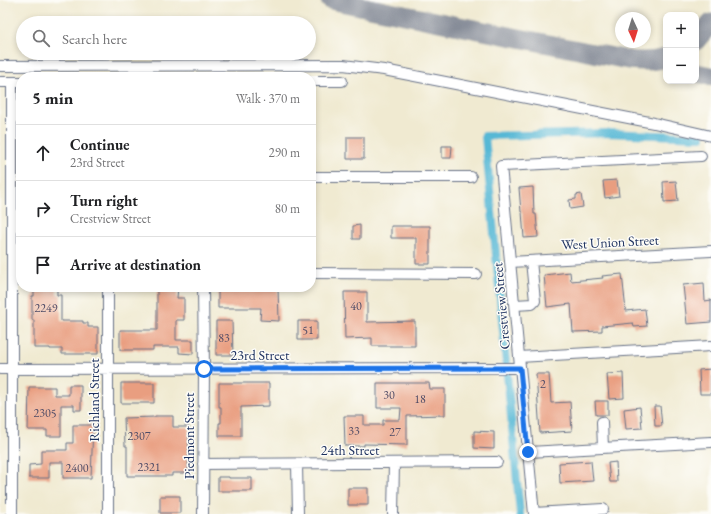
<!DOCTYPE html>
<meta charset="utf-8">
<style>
:root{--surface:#fff;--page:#f6f6f6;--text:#202124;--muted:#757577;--line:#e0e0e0}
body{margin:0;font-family:"EB Garamond",serif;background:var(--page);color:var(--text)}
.controls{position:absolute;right:12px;top:12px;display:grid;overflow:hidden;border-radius:8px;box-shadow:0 2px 6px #0003}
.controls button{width:36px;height:36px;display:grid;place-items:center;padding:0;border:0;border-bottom:1px solid var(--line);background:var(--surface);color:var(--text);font:20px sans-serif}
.compass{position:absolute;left:615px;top:12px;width:36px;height:36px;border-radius:50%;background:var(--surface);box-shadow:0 2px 6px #0003;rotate:176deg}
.stop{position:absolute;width:12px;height:12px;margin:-9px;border:3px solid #1a73e8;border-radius:50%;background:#fff}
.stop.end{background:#1a73e8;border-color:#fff;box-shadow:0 1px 4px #0008}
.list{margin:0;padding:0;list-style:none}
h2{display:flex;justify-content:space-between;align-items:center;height:52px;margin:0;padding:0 16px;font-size:17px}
h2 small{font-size:13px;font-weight:400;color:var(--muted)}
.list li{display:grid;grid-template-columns:26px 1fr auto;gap:12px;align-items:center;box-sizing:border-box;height:56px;padding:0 16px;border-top:1px solid var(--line)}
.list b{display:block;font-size:15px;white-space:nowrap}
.list p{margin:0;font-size:13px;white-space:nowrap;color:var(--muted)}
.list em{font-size:13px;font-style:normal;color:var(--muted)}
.icon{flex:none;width:22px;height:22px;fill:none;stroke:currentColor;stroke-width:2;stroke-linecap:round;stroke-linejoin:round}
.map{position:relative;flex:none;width:711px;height:514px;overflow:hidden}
.search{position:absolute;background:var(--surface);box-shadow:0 2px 6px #0003;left:16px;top:16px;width:300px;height:44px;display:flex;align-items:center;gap:10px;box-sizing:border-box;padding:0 14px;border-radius:22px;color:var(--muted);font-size:15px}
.panel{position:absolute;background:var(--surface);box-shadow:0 2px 6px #0003;left:16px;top:72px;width:300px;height:220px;border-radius:16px}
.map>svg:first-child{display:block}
</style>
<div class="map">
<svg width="711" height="514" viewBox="0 0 711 514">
<rect width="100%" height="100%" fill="#fdfcf7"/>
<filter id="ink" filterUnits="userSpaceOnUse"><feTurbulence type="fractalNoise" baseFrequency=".025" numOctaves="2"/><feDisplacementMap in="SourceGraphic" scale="8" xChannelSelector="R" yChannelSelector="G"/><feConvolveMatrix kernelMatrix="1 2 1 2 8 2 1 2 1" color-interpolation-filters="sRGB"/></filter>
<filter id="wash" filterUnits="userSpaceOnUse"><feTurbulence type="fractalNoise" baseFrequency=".012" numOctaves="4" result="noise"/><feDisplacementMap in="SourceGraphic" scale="16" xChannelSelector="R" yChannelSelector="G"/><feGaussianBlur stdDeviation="0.9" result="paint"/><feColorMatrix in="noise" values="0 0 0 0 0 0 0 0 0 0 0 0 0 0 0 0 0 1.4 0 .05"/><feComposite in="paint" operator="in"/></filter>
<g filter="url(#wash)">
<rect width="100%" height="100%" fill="#f0ead1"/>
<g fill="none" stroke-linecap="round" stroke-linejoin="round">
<path stroke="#56b8d5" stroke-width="8" d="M 520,514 L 485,136 L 608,133 L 701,137"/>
<path stroke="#868c98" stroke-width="19" d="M 330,0 L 623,59 C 638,62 652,62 666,58
M 696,41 L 711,23
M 696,73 L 711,76"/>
</g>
<g id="blocks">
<path fill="#e99e80" d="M 347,137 L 364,137 L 364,159 L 347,159 Z
M 442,146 L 452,146 L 451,158 L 442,158 Z
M 617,180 L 619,196 L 605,198 L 603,181 Z
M 676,181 L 678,201 L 664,202 L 663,182 Z
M 533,187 L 534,214 L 536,214 L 538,237 L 524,238 L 522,212 L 521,212 L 519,188 Z
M 581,194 L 583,207 L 570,209 L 569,200 L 576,199 L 576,195 Z
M 360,225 L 360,239 L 353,239 L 353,226 Z
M 391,226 L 430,226 L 430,264 L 416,264 L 416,238 L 391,238 Z
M 570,272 L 571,281 L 603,278 L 602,276 L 622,274 L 626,311 L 645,309 L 647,326 L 634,327 L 633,323 L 602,326 L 602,331 L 573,332 L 571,304 L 547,307 L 544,275 Z
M 704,283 L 705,301 L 711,300 L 711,322 L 687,324 L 683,285 Z
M 157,287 L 178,287 L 177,298 L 184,298 L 184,320 L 176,320 L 176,340 L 193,340 L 193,354 L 179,353 L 179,347 L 153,347 L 153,350 L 120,350 L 120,330 L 157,330 Z
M 218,287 L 278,288 L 279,321 L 260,320 L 261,308 L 218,308 Z
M 34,289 L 57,289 L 57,295 L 61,295 L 61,321 L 83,321 L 83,323 L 88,323 L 88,327 L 98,327 L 98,354 L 62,354 L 62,349 L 50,349 L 50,348 L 34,348 L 34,320 L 32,320 L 32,296 L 34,296 Z
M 344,292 L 367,292 L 367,322 L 415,321 L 415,346 L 372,346 L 372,338 L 345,339 Z
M 216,321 L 232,321 L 233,355 L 216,355 Z
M 298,321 L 317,321 L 317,340 L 298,340 Z
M 711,369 L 711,394 L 700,394 L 699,370 Z
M 623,373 L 624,398 L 609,399 L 607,374 Z
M 536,374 L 549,374 L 551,403 L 570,402 L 572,431 L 540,433 Z
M 121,383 L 154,383 L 154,403 L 121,403 Z
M 219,383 L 269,383 L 269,406 L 241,407 L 241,436 L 219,436 L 219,423 L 221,423 L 221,407 L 219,407 Z
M 377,383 L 429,383 L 430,389 L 445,389 L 445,415 L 407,416 L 407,445 L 364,444 L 364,446 L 345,446 L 344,416 L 364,416 L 364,425 L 383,425 L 383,420 L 400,420 L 401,408 L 377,408 Z
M 69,385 L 81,385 L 81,410 L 74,410 L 74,405 L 61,405 L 61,436 L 47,436 L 47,430 L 28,430 L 29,387 L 55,387 L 55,395 L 69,395 Z
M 595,401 L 608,401 L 608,415 L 596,415 Z
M 654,406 L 660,406 L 662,426 L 655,426 Z
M 640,407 L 642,428 L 626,429 L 624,409 Z
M 155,416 L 173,416 L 173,427 L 189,427 L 188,473 L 172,473 L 172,476 L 127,476 L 127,446 L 125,446 L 124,418 L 155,417 Z
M 73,425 L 93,425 L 91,478 L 63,478 L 63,462 L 49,462 L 49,478 L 29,478 L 29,465 L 41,464 L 41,450 L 67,450 L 67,443 L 73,443 Z
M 474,431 L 494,432 L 494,449 L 474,448 Z
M 591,461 L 593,481 L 560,483 L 559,463 Z
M 616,462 L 617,482 L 610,482 L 608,463 Z
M 218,477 L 229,477 L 229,478 L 252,478 L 252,491 L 218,491 Z
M 348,488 L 368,488 L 368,505 L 348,505 Z
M 160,496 L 180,496 L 180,513 L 160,513 Z"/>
</g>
</g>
<g filter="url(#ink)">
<use href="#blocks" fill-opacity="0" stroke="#667086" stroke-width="1"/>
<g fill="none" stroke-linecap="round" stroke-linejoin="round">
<g stroke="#667086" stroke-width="12">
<path id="minor" d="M 0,66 L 343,65 L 384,70 L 654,123 L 711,136
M 311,81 L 342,81
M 0,82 L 21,82
M 311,177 L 471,177
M 510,262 L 711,251
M 311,273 L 476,274
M 203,287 L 204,369 L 203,514
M 515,305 L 532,304 L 535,301 L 531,261
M 519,357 L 711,346
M 0,369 L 520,368
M 602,422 L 603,448
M 529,452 L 711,442
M 203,464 L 497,462
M 297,464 L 298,514
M 534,513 L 603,509
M 12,514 L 12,82
M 108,514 L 108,287
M 393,514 L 394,463
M 534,514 L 501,166 L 701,156"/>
</g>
<use href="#minor" stroke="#fff" stroke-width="10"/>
</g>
</g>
<g fill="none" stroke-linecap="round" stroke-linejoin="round" filter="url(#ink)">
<path stroke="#1a73e8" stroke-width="5" d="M 204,369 L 520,368 L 528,452"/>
</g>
<g text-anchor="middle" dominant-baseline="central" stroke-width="3" stroke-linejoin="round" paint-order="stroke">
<g font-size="12" fill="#4e4b66">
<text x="356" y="306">40</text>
<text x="46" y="308">2249</text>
<text x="308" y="330">51</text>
<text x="224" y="338">83</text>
<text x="543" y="384">2</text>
<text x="389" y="395">30</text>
<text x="420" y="399">18</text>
<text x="45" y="413">2305</text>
<text x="354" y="431">33</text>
<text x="395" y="432">27</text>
<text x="139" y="436">2307</text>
<text x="149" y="467">2321</text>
<text x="77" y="468">2400</text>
</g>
<g font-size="14" fill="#1b2f5e" stroke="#fdfcf7">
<text transform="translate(610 242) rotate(-3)">West Union Street</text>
<text transform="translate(501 306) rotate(-95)">Crestview Street</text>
<text x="260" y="355">23rd Street</text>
<text transform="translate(94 400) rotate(-90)">Richland Street</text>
<text transform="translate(189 436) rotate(-90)">Piedmont Street</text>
<text x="350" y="450">24th Street</text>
</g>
</g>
</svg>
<div class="controls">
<button>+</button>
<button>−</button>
</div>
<svg class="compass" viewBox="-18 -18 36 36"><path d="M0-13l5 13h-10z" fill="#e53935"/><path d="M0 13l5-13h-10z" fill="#757577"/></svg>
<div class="stop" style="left:204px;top:369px"></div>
<div class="stop end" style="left:528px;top:452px"></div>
<div class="search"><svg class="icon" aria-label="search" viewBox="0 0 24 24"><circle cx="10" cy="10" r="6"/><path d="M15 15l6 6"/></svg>Search here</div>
<section class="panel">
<h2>5 min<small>Walk · 370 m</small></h2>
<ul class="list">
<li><svg class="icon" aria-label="ahead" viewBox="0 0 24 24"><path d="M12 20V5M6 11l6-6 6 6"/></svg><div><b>Continue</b><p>23rd Street</p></div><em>290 m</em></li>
<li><svg class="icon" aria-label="right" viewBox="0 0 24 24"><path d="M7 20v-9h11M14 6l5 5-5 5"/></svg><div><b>Turn right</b><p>Crestview Street</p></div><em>80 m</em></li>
<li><svg class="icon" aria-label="arrive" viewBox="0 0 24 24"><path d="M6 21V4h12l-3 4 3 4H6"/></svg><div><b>Arrive at destination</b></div></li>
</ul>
</section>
</div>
